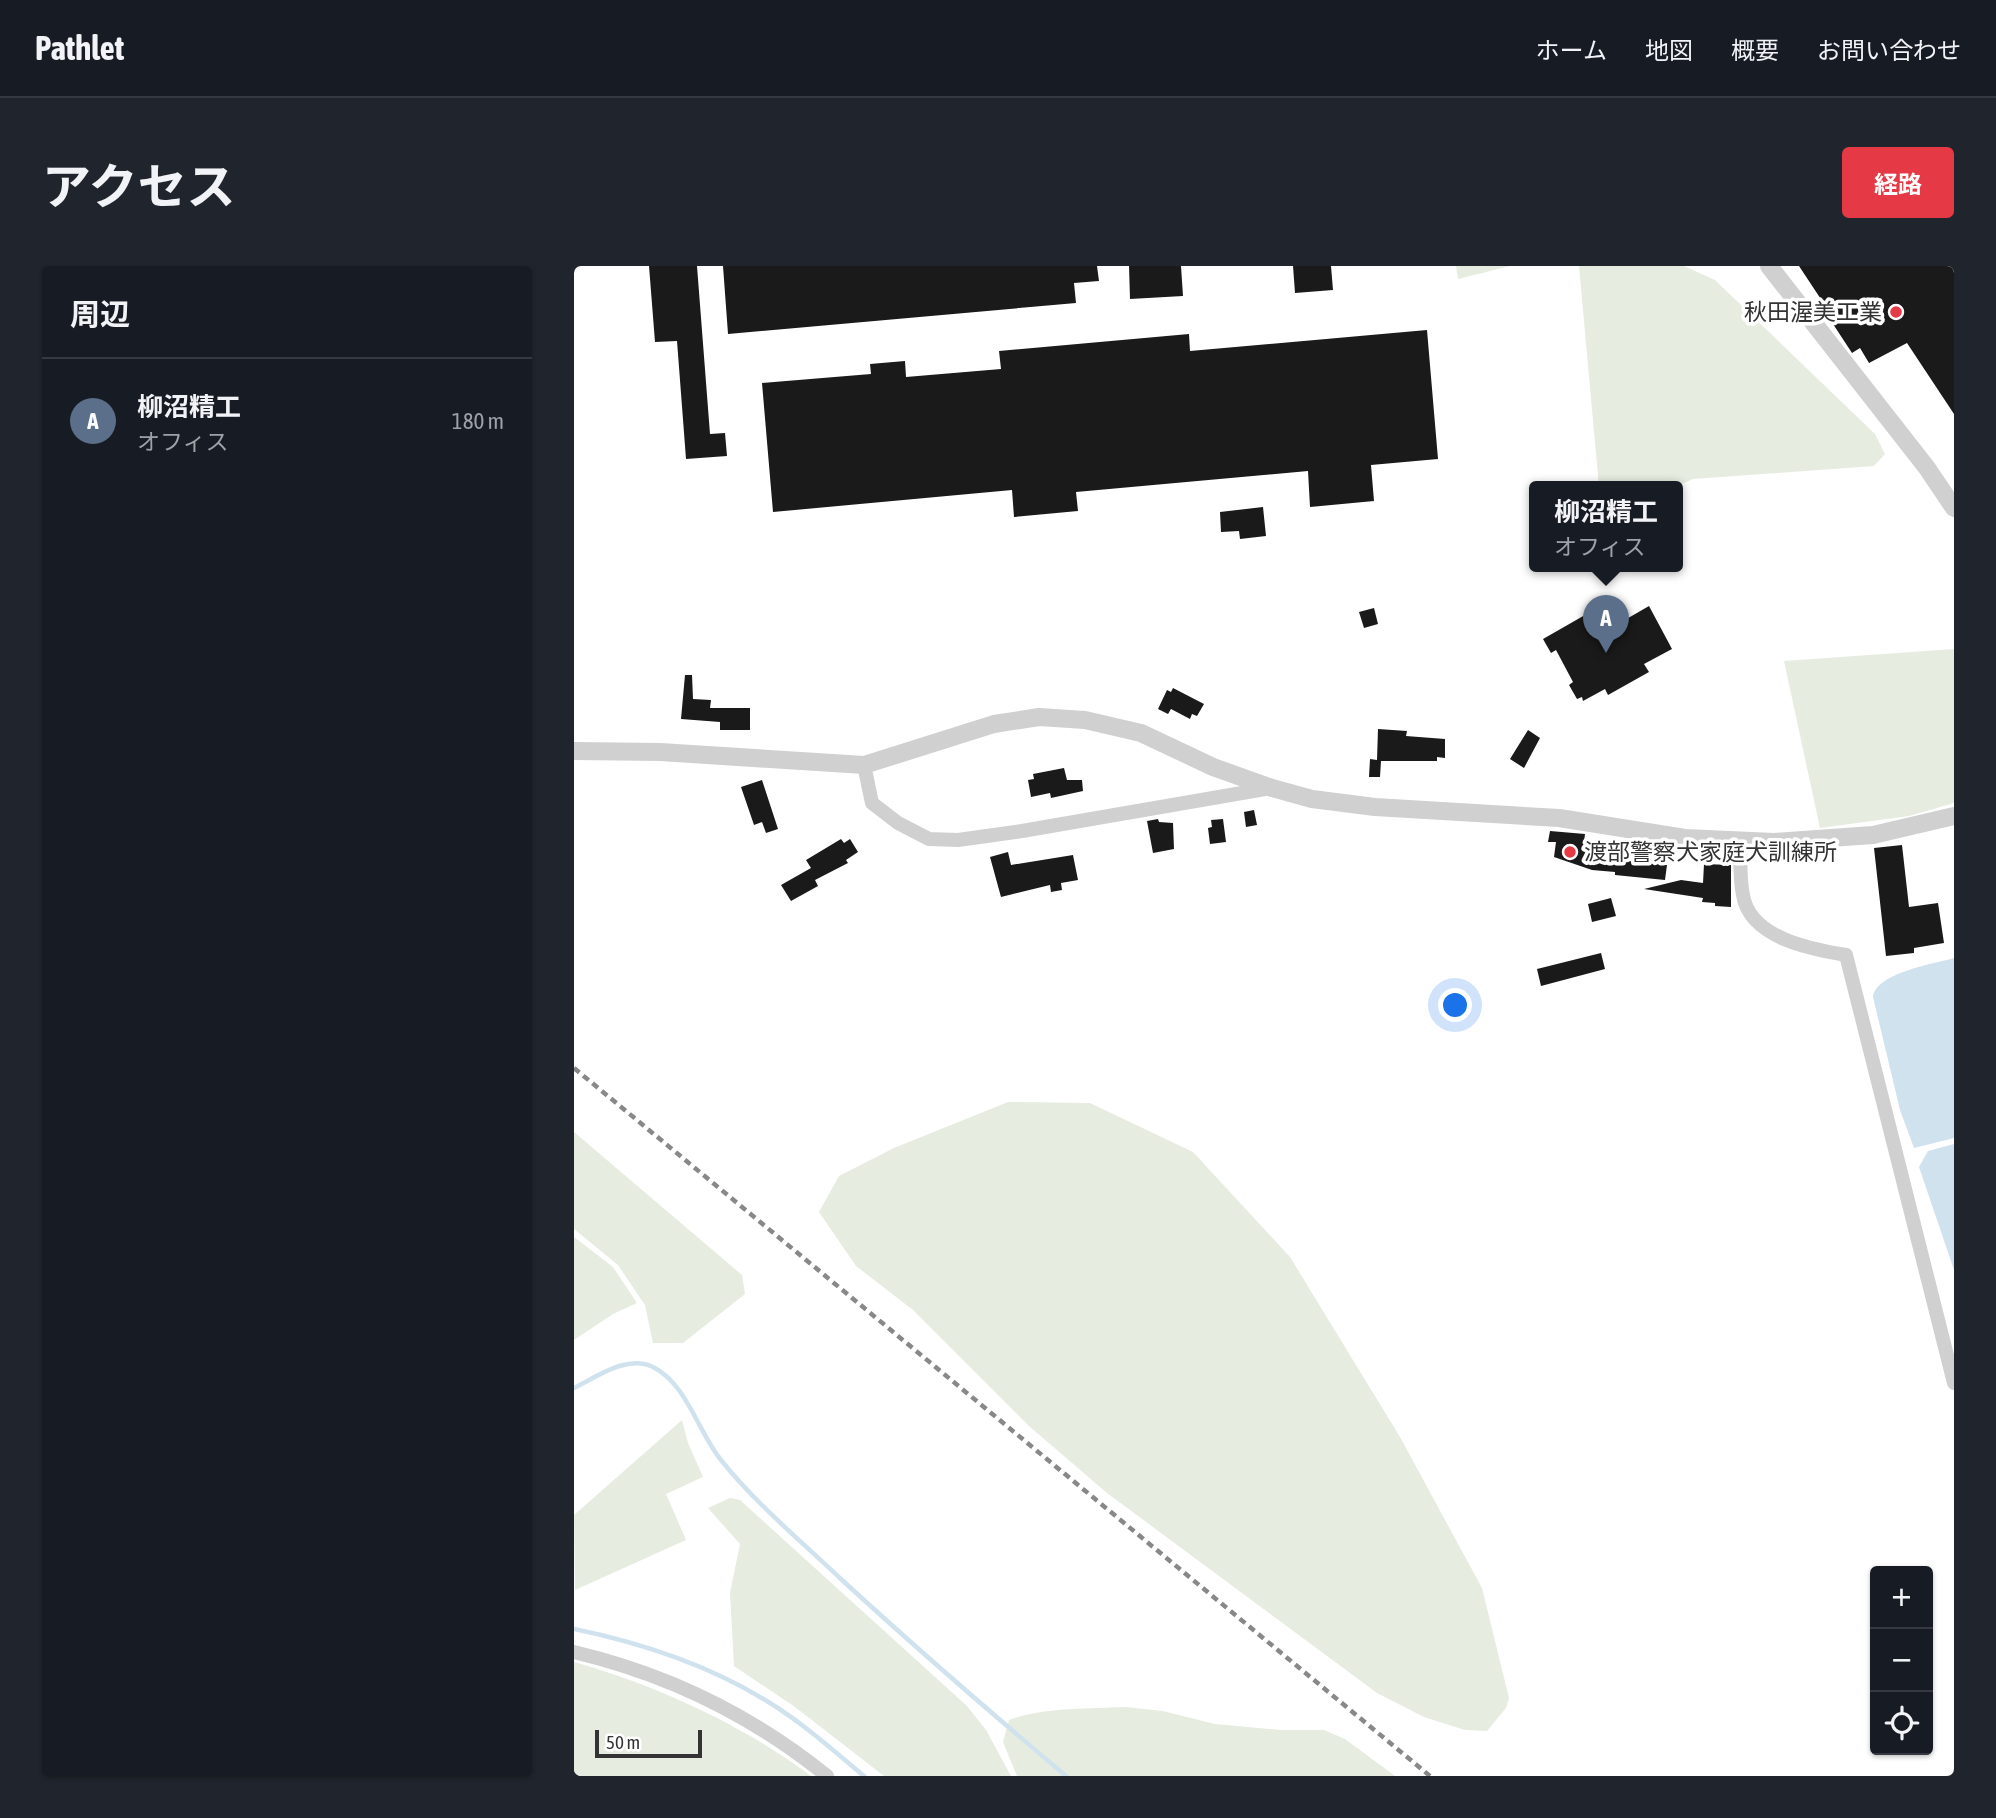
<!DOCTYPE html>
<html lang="ja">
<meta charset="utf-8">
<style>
:root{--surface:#171b24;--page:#20242c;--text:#f1f3f6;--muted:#9ea1a6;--line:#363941;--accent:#e63946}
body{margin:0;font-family:"Asap Condensed","Noto Sans JP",sans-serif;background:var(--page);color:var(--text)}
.controls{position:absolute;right:21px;bottom:21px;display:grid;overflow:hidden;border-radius:7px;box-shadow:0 2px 5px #0004}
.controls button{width:63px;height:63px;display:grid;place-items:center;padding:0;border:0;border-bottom:2px solid var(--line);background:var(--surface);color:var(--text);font:35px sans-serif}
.scale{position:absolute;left:21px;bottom:18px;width:107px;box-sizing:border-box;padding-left:7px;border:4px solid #333;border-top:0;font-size:19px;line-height:24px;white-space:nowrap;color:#333;-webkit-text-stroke:5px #fff;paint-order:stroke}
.you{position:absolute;left:882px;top:740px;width:24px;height:24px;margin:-18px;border:5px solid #fff;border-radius:50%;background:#1a73e8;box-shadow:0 0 0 10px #1a73e833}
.badge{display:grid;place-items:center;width:46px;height:46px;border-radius:50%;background:var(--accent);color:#fff;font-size:23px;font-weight:700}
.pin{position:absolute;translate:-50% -58px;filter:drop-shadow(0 2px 4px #0008)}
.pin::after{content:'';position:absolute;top:37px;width:24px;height:21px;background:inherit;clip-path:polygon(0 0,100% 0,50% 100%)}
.popup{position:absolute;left:955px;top:215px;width:154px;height:91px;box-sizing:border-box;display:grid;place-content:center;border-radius:7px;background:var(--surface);filter:drop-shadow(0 2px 5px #0005);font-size:23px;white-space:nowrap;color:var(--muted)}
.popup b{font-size:26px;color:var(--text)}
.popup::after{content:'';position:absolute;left:50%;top:100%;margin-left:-14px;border:14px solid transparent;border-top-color:var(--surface)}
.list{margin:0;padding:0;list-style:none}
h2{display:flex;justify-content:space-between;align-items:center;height:91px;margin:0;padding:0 28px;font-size:30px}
h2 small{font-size:23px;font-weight:400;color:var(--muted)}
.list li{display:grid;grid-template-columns:46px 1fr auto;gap:21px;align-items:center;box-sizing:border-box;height:126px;padding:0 28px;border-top:2px solid var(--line)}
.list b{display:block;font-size:26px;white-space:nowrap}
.list p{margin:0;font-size:23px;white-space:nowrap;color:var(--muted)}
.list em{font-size:23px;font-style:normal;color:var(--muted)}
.icon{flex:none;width:38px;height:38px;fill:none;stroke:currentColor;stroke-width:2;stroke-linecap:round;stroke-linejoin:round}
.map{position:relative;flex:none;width:1380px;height:1510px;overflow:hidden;border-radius:7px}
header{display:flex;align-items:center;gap:42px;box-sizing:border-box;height:98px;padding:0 35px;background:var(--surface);border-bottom:2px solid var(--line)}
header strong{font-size:33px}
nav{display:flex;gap:38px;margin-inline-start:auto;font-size:24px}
.intro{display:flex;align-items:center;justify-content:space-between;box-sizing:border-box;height:168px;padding:0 42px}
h1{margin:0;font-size:49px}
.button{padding:18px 32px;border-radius:7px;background:var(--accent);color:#fff;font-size:24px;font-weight:700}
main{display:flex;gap:42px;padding:0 42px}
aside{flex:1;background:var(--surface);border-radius:7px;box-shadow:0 2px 5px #0004}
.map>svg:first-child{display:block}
</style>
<header>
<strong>Pathlet</strong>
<nav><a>ホーム</a><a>地図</a><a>概要</a><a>お問い合わせ</a></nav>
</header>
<div class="intro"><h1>アクセス</h1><a class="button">経路</a></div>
<main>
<aside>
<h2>周辺<small></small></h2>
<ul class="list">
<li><span class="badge" style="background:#5c6f8a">A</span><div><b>柳沼精工</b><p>オフィス</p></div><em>180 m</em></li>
</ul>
</aside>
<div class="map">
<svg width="1380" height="1510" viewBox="0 0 1380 1510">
<rect width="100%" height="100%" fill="#fff"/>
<path fill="#e6ecdf" d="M 882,0 L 936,0 L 884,13 Z
M 1005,0 L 1110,0 L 1141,14 L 1301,168 L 1311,188 L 1300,200 L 1119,213 L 1101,221 L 1025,221 Z
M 1380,383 L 1380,537 L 1335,550 L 1246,562 L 1210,395 Z
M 434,836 L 516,837 L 619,886 L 716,991 L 826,1171 L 908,1322 L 935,1432 L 932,1442 L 913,1465 L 891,1464 L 850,1451 L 803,1427 L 533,1227 L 455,1160 L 339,1044 L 282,1000 L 245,946 L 265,910 L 320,882 Z
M 0,866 L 168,1009 L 171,1028 L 109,1077 L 79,1077 L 71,1039 L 44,999 L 0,963 Z
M 0,971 L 39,1001 L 63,1037 L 39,1048 L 0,1074 Z
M 108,1154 L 114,1177 L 129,1211 L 92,1228 L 112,1274 L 1,1324 L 0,1249 Z
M 156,1232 L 166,1234 L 393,1440 L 412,1464 L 437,1510 L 310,1510 L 221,1441 L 160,1400 L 156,1327 L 166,1278 L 134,1242 Z
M 0,1396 C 82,1419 169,1459 237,1510 L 0,1510 Z
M 551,1441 L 589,1445 L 641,1458 L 707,1464 L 750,1464 L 771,1473 L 821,1510 L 443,1510 L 429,1476 L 435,1454 C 471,1441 513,1443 551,1441 Z"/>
<path fill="#cfe2ee" d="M 1380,692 L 1380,872 L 1340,882 L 1326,844 L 1299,731 C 1302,707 1359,698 1380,692 Z
M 1380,878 L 1380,1004 L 1345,901 L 1354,885 Z"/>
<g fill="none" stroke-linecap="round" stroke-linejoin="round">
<path stroke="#cfe2ee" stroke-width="4.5" d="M 0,1122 C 22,1111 54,1088 79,1101 C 113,1118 124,1166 147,1194 C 182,1238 227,1275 268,1314 C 341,1381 416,1446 492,1510
M 0,1363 C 68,1377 137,1400 196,1437 C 230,1458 260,1485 290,1510"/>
</g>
<path fill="#1a1a1a" d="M 75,0 L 123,0 L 136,168 L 151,167 L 153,190 L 112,193 L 103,75 L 81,76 Z
M 149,0 L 523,0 L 525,15 L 500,17 L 502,37 L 154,68 Z
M 555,0 L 607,0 L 609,30 L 556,33 Z
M 719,0 L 757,0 L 759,24 L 721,27 Z
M 1225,0 L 1380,0 L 1380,148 L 1333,77 L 1295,97 L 1286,82 L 1278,87 L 1259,58 L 1262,56 Z
M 853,64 L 864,193 L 797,199 L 800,235 L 736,241 L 734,205 L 502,226 L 504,245 L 440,251 L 438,224 L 199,246 L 188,117 L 297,108 L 296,98 L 331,95 L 332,111 L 427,103 L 425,85 L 615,68 L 616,85 Z
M 689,241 L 692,270 L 666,273 L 665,265 L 647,266 L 646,246 Z
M 1075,340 L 1098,383 L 1070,398 L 1075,406 L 1034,429 L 1031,423 L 1009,435 L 1008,431 L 1003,433 L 995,419 L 999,416 L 982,384 L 977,387 L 969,373 L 1018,345 L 1030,366 Z
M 800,342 L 804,358 L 790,362 L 785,346 Z
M 111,409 L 118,409 L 119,433 L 137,434 L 136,442 L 176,442 L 176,464 L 146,464 L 146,456 L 107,453 Z
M 599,422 L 630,438 L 623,450 L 618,448 L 616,453 L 597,443 L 594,448 L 584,443 L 593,424 L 597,426 Z
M 804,463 L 833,465 L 832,470 L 871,473 L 871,492 L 863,491 L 863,495 L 807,495 L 806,511 L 795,511 L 796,493 L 803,494 Z
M 954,464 L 966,472 L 950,502 L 936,493 Z
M 490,502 L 493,514 L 508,514 L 509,525 L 477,532 L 476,527 L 457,531 L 454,514 L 460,513 L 459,508 Z
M 188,514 L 204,563 L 192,567 L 188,556 L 180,559 L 167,521 Z
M 680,544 L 683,559 L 672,561 L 670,546 Z
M 584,553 L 585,556 L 599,557 L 600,583 L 579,587 L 573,555 Z
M 649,553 L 652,576 L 636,578 L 634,562 L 638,561 L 637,554 Z
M 976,565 L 1011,568 L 1010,576 L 1037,578 L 1036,593 L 1093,599 L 1091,614 L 1041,609 L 1041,606 L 1018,604 L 980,591 L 982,576 L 974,576 Z
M 267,573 L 270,577 L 276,573 L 284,586 L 272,594 L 274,597 L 241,614 L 244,620 L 217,635 L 207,619 L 237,602 L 232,594 Z
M 1328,579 L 1335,641 L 1364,637 L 1370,677 L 1340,682 L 1340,687 L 1312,690 L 1300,582 Z
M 434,586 L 437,599 L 499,589 L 504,614 L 487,617 L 488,624 L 477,626 L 476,619 L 427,631 L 416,591 Z
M 1130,598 L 1157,599 L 1157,641 L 1141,640 L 1141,637 L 1128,636 L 1129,632 L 1070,623 L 1107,614 L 1129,617 Z
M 1037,632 L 1042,650 L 1018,656 L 1014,638 Z
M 1027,687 L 1031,703 L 967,720 L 963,703 Z"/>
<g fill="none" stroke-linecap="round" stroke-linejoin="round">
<path stroke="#d0d0d0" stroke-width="14" d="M 290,499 L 298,537 L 324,557 L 355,573 L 384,574 L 448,565 L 697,522
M 1166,574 C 1167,591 1165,611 1169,629 C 1176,672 1236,683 1272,689 L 1380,1117
M 0,1386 C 93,1408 179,1450 253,1510"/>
<path stroke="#d0d0d0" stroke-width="18" d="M 1195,0 L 1353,202 L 1380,242
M 0,485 L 86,486 L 290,499 L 420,458 L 465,451 L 511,454 L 567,467 L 639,501 L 698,522 L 738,533 L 801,541 L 985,552 L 1111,572 L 1200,576 L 1299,569 L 1380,550"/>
<path stroke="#888" stroke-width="4.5" stroke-dasharray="7 5" stroke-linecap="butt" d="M 0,802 L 856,1510"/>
</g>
<g fill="#e63946" stroke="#fff" stroke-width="2.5">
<circle cx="1322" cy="46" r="7"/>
<circle cx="996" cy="586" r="7"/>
</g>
<g text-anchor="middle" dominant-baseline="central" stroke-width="7" stroke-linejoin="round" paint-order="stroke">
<g font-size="23" fill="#333" stroke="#fff" text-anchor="end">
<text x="1308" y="46">秋田渥美工業</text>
<text x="1010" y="586" text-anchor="start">渡部警察犬家庭犬訓練所</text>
</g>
</g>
</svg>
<div class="controls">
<button>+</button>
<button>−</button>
<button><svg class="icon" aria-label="locate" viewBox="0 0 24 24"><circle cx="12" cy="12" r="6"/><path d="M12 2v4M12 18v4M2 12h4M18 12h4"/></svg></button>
</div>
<div class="scale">50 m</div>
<div class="you"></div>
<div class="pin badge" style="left:1032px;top:387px;background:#5c6f8a">A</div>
<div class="popup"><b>柳沼精工</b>オフィス</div>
</div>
</main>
